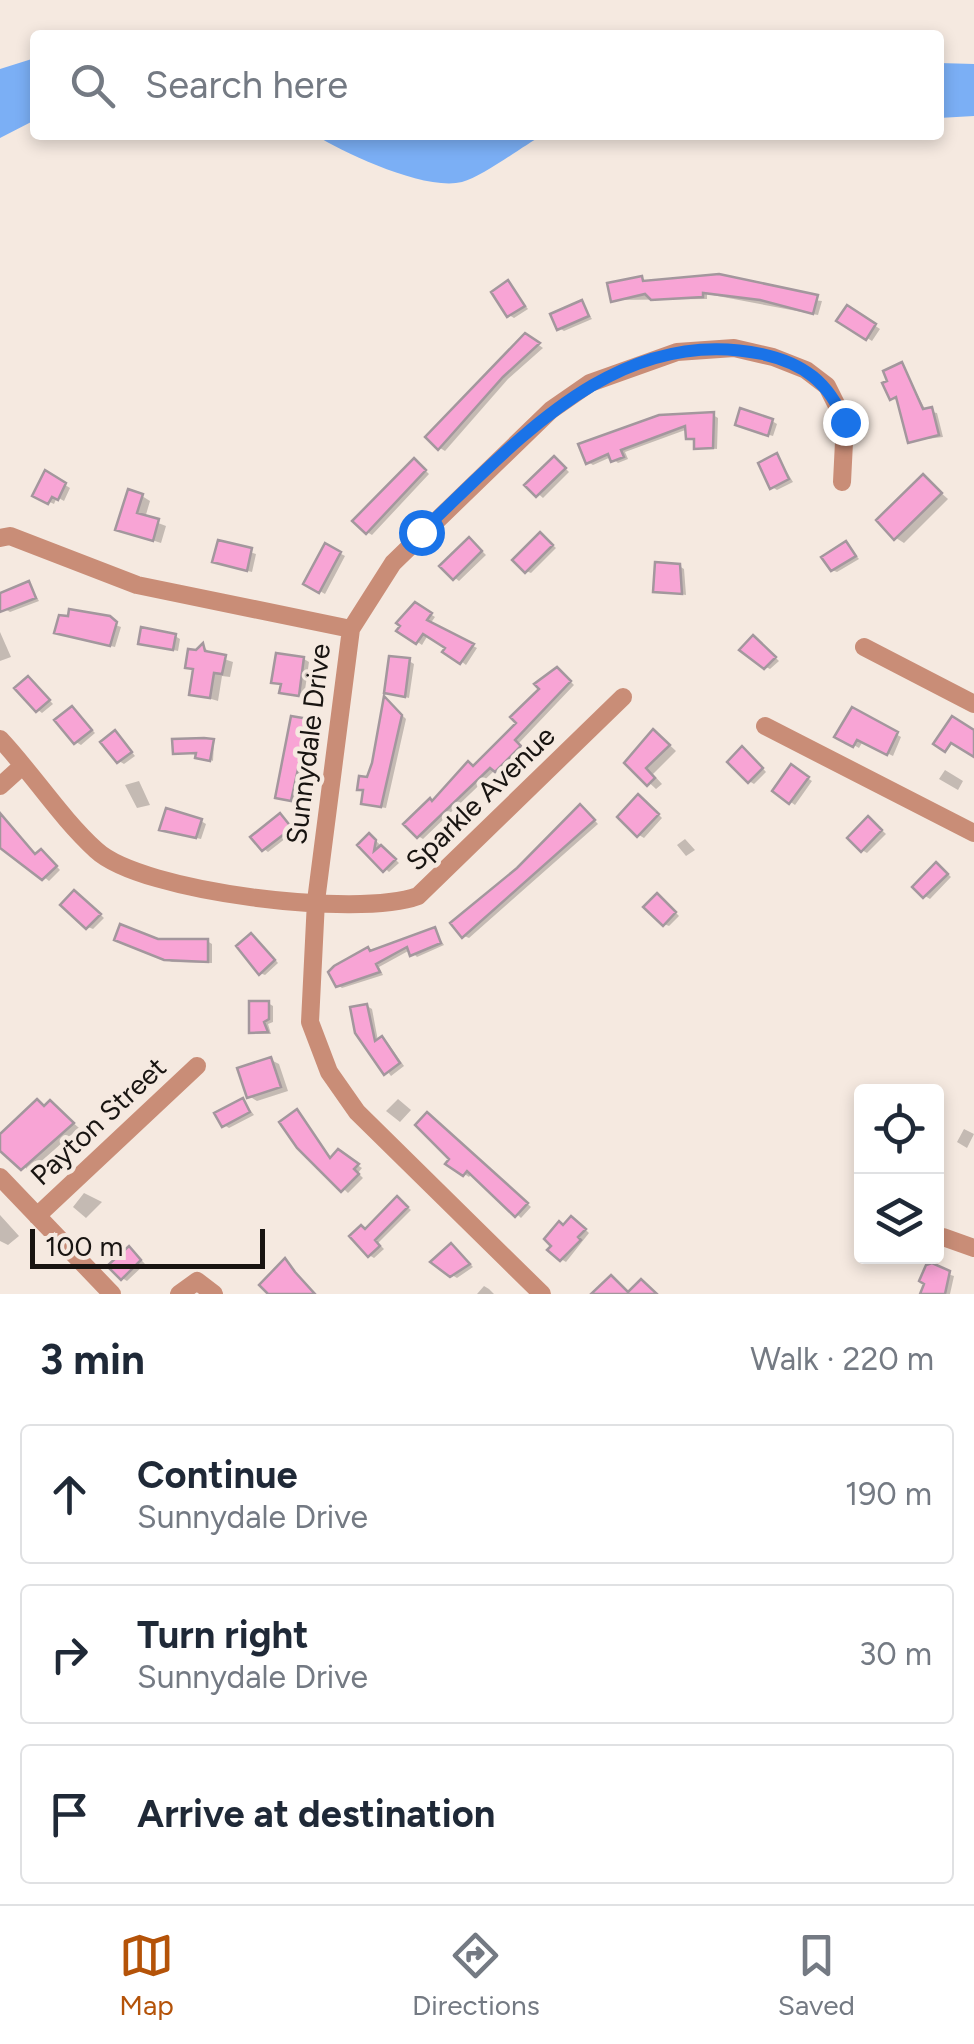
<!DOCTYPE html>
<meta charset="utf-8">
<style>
:root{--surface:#fff;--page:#f6f6f7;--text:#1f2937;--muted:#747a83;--line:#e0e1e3;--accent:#b45309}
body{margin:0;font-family:Figtree,sans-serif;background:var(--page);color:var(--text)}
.controls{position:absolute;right:30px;bottom:30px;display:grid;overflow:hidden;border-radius:10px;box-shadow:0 5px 15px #0003}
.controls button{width:90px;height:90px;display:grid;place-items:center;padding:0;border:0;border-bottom:2px solid var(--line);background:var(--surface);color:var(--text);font:50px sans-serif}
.scale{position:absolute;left:30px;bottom:25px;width:235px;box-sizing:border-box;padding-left:10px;border:5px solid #181411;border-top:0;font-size:28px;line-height:35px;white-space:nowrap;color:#181411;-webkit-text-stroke:8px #f5e9e0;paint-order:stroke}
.stop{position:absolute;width:30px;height:30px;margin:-22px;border:8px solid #1a73e8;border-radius:50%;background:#fff}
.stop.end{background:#1a73e8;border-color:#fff;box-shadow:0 2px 10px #0008}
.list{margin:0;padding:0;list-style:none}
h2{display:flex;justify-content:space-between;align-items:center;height:130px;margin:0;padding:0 40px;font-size:42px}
h2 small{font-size:32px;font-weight:400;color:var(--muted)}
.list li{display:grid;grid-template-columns:65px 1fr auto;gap:30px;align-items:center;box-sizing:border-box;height:140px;margin:0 20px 20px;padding:0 20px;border:2px solid var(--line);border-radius:10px}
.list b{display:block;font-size:38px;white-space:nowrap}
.list p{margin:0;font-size:32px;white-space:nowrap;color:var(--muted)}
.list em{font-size:32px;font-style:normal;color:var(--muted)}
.icon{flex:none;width:55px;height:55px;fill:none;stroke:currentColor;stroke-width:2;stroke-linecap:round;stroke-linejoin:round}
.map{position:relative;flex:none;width:974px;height:1294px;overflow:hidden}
.search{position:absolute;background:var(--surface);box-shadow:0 5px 15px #0003;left:30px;right:30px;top:30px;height:110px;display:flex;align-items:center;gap:25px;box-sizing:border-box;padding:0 35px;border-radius:10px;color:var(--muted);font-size:38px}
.sheet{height:610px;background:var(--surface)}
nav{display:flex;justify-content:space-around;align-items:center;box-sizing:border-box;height:140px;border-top:2px solid var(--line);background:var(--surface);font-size:28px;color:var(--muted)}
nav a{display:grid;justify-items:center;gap:5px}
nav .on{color:var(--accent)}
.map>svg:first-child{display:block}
</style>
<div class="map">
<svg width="974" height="1294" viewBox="0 0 974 1294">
<rect width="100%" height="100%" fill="#f5e9e0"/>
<path fill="#7baff5" d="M 35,58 L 35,120 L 0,138 L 0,69 Z
M 939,63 L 974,64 L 974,116 L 939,118 Z
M 315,135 L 543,135 C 521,147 484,176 462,182 C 425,191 346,154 315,135 Z"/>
<path fill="#0003" d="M 642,278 L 646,281 L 822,301 L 818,315 L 707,294 L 707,299 L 613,300 Z
M 508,283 L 528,309 L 514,318 L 509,315 Z
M 581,303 L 592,319 L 564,331 L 559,328 Z
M 848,308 L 880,329 L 872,341 L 840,321 Z
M 526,336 L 543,348 L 508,379 L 445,451 L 440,448 L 429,437 Z
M 902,365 L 926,411 L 937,413 L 943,437 L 910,441 L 899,400 L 892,399 Z
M 713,415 L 718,418 L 717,449 L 697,447 L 688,429 L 625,452 L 628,459 L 618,463 L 611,457 L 593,465 L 588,462 L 660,417 Z
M 772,421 L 777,424 L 773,436 L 743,427 Z
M 777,456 L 793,482 L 777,490 L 772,487 Z
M 559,462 L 569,472 L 543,498 L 528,485 Z
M 419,464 L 429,474 L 372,535 L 367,532 Z
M 46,473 L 70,488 L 64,501 L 57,497 L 54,504 L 35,495 Z
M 923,477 L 948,499 L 904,543 L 896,538 Z
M 142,496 L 150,501 L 145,518 L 166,526 L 161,543 L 118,529 Z
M 545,538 L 556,548 L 531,573 L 526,571 Z
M 220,543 L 256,554 L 252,572 L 220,564 Z
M 474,543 L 486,555 L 459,581 L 455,578 Z
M 846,544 L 859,559 L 837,572 L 832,570 Z
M 326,546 L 345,556 L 325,594 L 306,583 Z
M 679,566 L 684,569 L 686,595 L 655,590 Z
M 29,584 L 39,601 L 10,612 L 5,609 L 0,596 Z
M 416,605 L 435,617 L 430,624 L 477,648 L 466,665 L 428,635 L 422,645 L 400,630 Z
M 79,612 L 121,627 L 115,647 L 62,634 L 61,617 Z
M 0,632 L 11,657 L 0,661 Z
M 175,636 L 180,639 L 178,651 L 141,643 Z
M 758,641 L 779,661 L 770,669 L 766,667 Z
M 203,646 L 212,655 L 233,662 L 230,677 L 222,676 L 218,701 L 192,693 L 196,671 L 187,666 Z
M 304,659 L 309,662 L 304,697 L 287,694 Z
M 409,661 L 414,664 L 409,698 L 386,692 Z
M 562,673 L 574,685 L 518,744 L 524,750 L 501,773 L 495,770 L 423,839 L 418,836 L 434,803 L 475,768 Z
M 29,679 L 53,704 L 42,713 L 38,710 Z
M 389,702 L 406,719 L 386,808 L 369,805 L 366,792 L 360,788 L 369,780 Z
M 72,709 L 95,733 L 81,745 L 76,742 Z
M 853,710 L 901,737 L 893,756 L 863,741 L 859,748 L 838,736 Z
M 308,721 L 313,724 L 296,802 L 282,800 L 277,797 Z
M 116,733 L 135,756 L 124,764 L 119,761 Z
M 661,737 L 676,751 L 653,774 L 662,784 L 656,789 L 628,763 Z
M 175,742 L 214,742 L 213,761 L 198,754 L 179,754 Z
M 748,752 L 766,772 L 754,784 L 749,781 Z
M 792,768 L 812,781 L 795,805 L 775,791 Z
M 945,770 L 963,781 L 958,790 L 939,779 Z
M 139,781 L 150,805 L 137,808 L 125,785 Z
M 644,800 L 662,818 L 644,838 L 639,835 Z
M 585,810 L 598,824 L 469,938 L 464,936 Z
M 280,816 L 295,831 L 268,852 L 264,849 Z
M 6,821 L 36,856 L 46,855 L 60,870 L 49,881 L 0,842 L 0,827 Z
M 201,821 L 206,824 L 201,839 L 167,831 Z
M 873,822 L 886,834 L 867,853 L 862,850 Z
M 374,839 L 399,863 L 389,872 L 360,845 Z
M 685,839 L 695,850 L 686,856 L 677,845 Z
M 942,868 L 951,877 L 930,899 L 925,896 Z
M 80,896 L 104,918 L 93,929 L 88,927 Z
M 662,899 L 679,916 L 669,926 L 664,924 Z
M 434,930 L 444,945 L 417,957 L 410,950 L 379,967 L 383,975 L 342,988 L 338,985 L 373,953 Z
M 256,938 L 278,963 L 265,975 L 260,973 Z
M 122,941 L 207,941 L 212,944 L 212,963 L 172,962 Z
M 268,1003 L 273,1006 L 273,1022 L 268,1024 L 271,1034 L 257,1034 L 252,1031 Z
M 367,1006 L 372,1009 L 378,1041 L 387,1042 L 404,1066 L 391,1076 L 357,1032 Z
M 271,1060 L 279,1064 L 288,1091 L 257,1101 L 249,1096 Z
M 398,1099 L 411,1110 L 400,1122 L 386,1111 Z
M 243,1101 L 254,1115 L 229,1128 L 224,1125 Z
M 51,1103 L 79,1128 L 29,1172 L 0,1137 Z
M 297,1112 L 332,1159 L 338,1153 L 362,1168 L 358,1173 L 363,1178 L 348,1193 L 299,1146 Z
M 433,1118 L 531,1207 L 521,1218 L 473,1172 L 469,1177 L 448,1163 L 452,1159 Z
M 964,1129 L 974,1134 L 967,1148 L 957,1142 Z
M 84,1193 L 102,1202 L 86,1218 L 73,1207 Z
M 402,1202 L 411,1210 L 378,1243 L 384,1249 L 374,1258 L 369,1255 L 366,1231 Z
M 0,1215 L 19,1236 L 8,1245 L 0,1241 Z
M 576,1221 L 589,1233 L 566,1262 L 561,1259 L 564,1227 Z
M 456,1249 L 473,1267 L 457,1278 L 452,1275 Z
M 134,1252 L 145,1264 L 127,1281 L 122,1278 Z
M 928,1268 L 954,1276 L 950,1294 L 922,1294 Z
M 484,1286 L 489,1289 L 494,1294 L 477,1294 Z"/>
<path fill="#f8a4d5" stroke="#a3979d" stroke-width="2.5" d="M 719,274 L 818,295 L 813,314 L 760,300 L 703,293 L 703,297 L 651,300 L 645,294 L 611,302 L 607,283 L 642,276 L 643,281 Z
M 508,280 L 525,306 L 507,317 L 491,292 Z
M 582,300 L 589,316 L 557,330 L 550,314 Z
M 847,305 L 876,324 L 866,340 L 836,321 Z
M 525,333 L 540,343 L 503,377 L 438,450 L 425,437 Z
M 902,362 L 923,409 L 932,407 L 939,435 L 908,443 L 896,397 L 890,400 L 882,383 L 887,381 L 883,371 Z
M 740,408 L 773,419 L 768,436 L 735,425 Z
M 714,412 L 713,448 L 694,449 L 694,439 L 686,439 L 685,426 L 621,450 L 624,457 L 611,462 L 608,454 L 586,464 L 578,444 L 659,415 Z
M 777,453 L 789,479 L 770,489 L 758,463 Z
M 554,456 L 566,468 L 536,497 L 524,485 Z
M 414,458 L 426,470 L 366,534 L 352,521 Z
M 45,470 L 66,483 L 58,500 L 52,497 L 48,504 L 32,496 Z
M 923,474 L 942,493 L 894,540 L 876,520 Z
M 128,489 L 143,494 L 137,513 L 159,519 L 153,541 L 115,530 Z
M 540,532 L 553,545 L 525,573 L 512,560 Z
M 469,537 L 482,551 L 453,580 L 439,566 Z
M 218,540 L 252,548 L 247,571 L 212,562 Z
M 846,541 L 856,556 L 831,571 L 821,557 Z
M 325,543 L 341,552 L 319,593 L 303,584 Z
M 655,562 L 680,564 L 682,594 L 653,592 Z
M 29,581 L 36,598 L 0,612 L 0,593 Z
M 415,602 L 432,613 L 427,620 L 474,644 L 460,664 L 442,652 L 445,648 L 423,634 L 416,644 L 396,631 L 400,626 L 396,623 Z
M 69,609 L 110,616 L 117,622 L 110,646 L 54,633 L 59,615 L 68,616 Z
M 141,627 L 176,634 L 173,650 L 138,644 Z
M 753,635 L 776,657 L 764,669 L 739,650 Z
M 203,643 L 205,651 L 226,655 L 222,674 L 214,673 L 210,698 L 189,695 L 193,669 L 185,668 L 188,649 L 196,650 Z
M 276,653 L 304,657 L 299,696 L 279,693 L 281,684 L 271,683 Z
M 389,656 L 410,658 L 405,697 L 384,693 Z
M 557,667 L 571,681 L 515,740 L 521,746 L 495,772 L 490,768 L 417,838 L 403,824 L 430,798 L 432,801 L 468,761 L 473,766 L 516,723 L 510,717 L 539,689 L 534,684 Z
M 28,676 L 50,700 L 36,712 L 14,688 Z
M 384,696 L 402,715 L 381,807 L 361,804 L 363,790 L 357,790 L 359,776 L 367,777 L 372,763 Z
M 72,706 L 92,730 L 74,744 L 54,720 Z
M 852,707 L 898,732 L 887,755 L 857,740 L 853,747 L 834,737 Z
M 291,716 L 309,719 L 291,801 L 275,798 Z
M 952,716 L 974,730 L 974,757 L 951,743 L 945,752 L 933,744 Z
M 653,729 L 670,745 L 646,768 L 655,778 L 647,786 L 624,763 Z
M 115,730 L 132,752 L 117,763 L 100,742 Z
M 204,738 L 214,739 L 210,761 L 195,758 L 196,753 L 173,754 L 172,739 Z
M 742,746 L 763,768 L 748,783 L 727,762 Z
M 791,764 L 809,777 L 789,804 L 772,791 Z
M 638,794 L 659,814 L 637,837 L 617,817 Z
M 580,804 L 595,820 L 462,938 L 450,923 L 517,868 Z
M 166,808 L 202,819 L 196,838 L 159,830 Z
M 0,813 L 35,854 L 41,849 L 57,866 L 42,880 L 0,848 Z
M 280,813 L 292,828 L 262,851 L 250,837 Z
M 868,816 L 882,830 L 861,852 L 847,838 Z
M 369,833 L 376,840 L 374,851 L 381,845 L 396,859 L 383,872 L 357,845 Z
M 936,862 L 948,874 L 923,898 L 912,887 Z
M 74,890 L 101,914 L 86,929 L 60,905 Z
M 657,893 L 676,912 L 663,926 L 643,907 Z
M 120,924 L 158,939 L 208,939 L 208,962 L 164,960 L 114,940 Z
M 435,927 L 441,943 L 410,956 L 407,947 L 376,964 L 380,972 L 336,987 L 328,972 L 334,966 L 368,947 L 370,951 Z
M 251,933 L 275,960 L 259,975 L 236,946 Z
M 249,1001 L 269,1001 L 269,1019 L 264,1022 L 268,1032 L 249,1033 Z
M 367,1004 L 375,1041 L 382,1036 L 400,1063 L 384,1075 L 355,1033 L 350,1007 Z
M 271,1057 L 281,1087 L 247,1098 L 237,1068 Z
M 243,1098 L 250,1112 L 222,1127 L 214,1113 Z
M 37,1099 L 44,1106 L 50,1100 L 74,1123 L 21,1170 L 0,1151 L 0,1134 Z
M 297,1109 L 330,1158 L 338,1149 L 359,1164 L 354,1169 L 359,1174 L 341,1192 L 297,1148 L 279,1122 Z
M 427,1112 L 528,1203 L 515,1217 L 467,1171 L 463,1176 L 445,1164 L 449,1159 L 415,1125 Z
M 397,1196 L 408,1207 L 375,1240 L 380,1246 L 368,1257 L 349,1236 L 361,1225 L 365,1229 Z
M 571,1216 L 586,1229 L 578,1237 L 581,1240 L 560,1261 L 547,1250 L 551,1246 L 544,1239 L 559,1221 L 563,1225 Z
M 451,1243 L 470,1264 L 450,1277 L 430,1262 Z
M 129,1246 L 141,1260 L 121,1280 L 107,1266 Z
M 285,1258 L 295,1272 L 315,1294 L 268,1294 L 259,1285 Z
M 932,1263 L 950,1271 L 945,1294 L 920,1294 L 924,1284 L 919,1281 L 926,1265 Z
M 611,1275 L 628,1292 L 641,1279 L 657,1294 L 591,1294 Z"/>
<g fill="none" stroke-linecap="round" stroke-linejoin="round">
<path stroke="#c98d77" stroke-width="18" d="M 0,538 L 10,536 L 137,585 L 351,629
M 864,647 L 974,704
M 765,726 L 974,833
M 0,739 C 33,774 60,817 96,850 C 142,893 360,918 418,896 L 623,697
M 0,786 L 20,768
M 0,1177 L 112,1294
M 37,1216 L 197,1066
M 943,1237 L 974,1248
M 179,1294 L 197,1281 L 214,1294
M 542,1294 L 357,1112 L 329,1072 L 310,1022 L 316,901 L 351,629 L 393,563 L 551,410 L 590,383 L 677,352 L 734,348 L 773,357 L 806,370 L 827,386 L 845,422 L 842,482"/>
</g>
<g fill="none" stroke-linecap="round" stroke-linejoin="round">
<path stroke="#1a73e8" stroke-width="12" d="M 421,532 C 516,443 616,323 762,354 C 804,363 829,383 845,422"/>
</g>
<g text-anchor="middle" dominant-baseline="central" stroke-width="9" stroke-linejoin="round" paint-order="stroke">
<g font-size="28" fill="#181411" stroke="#f5e9e0">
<text transform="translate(308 744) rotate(-83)">Sunnydale Drive</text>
<text transform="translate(480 798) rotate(-44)">Sparkle Avenue</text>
<text transform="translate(98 1121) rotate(-43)">Payton Street</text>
</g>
</g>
</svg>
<div class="controls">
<button><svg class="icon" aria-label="locate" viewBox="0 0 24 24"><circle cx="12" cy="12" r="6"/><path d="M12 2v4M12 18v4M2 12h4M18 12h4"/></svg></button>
<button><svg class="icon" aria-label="layers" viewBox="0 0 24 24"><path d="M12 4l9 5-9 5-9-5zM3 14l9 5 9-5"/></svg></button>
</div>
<div class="scale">100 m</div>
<div class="stop" style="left:421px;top:532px"></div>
<div class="stop end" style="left:845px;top:422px"></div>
<div class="search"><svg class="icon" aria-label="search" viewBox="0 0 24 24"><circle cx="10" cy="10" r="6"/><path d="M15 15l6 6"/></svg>Search here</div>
</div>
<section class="sheet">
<h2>3 min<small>Walk · 220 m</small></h2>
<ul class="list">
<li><svg class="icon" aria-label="ahead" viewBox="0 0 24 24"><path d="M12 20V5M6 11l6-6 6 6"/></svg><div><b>Continue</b><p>Sunnydale Drive</p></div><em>190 m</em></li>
<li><svg class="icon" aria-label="right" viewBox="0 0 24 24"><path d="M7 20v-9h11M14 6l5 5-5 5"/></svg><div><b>Turn right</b><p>Sunnydale Drive</p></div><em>30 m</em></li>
<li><svg class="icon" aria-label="arrive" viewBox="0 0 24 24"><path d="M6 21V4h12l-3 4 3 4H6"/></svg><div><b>Arrive at destination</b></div></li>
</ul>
</section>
<nav>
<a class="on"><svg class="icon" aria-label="map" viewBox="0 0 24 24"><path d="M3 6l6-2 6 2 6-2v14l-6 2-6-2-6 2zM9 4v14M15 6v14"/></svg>Map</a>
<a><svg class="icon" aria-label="directions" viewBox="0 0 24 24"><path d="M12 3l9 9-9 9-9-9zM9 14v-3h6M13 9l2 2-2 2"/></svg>Directions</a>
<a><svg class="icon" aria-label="saved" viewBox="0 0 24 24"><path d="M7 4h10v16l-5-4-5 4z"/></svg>Saved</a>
</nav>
